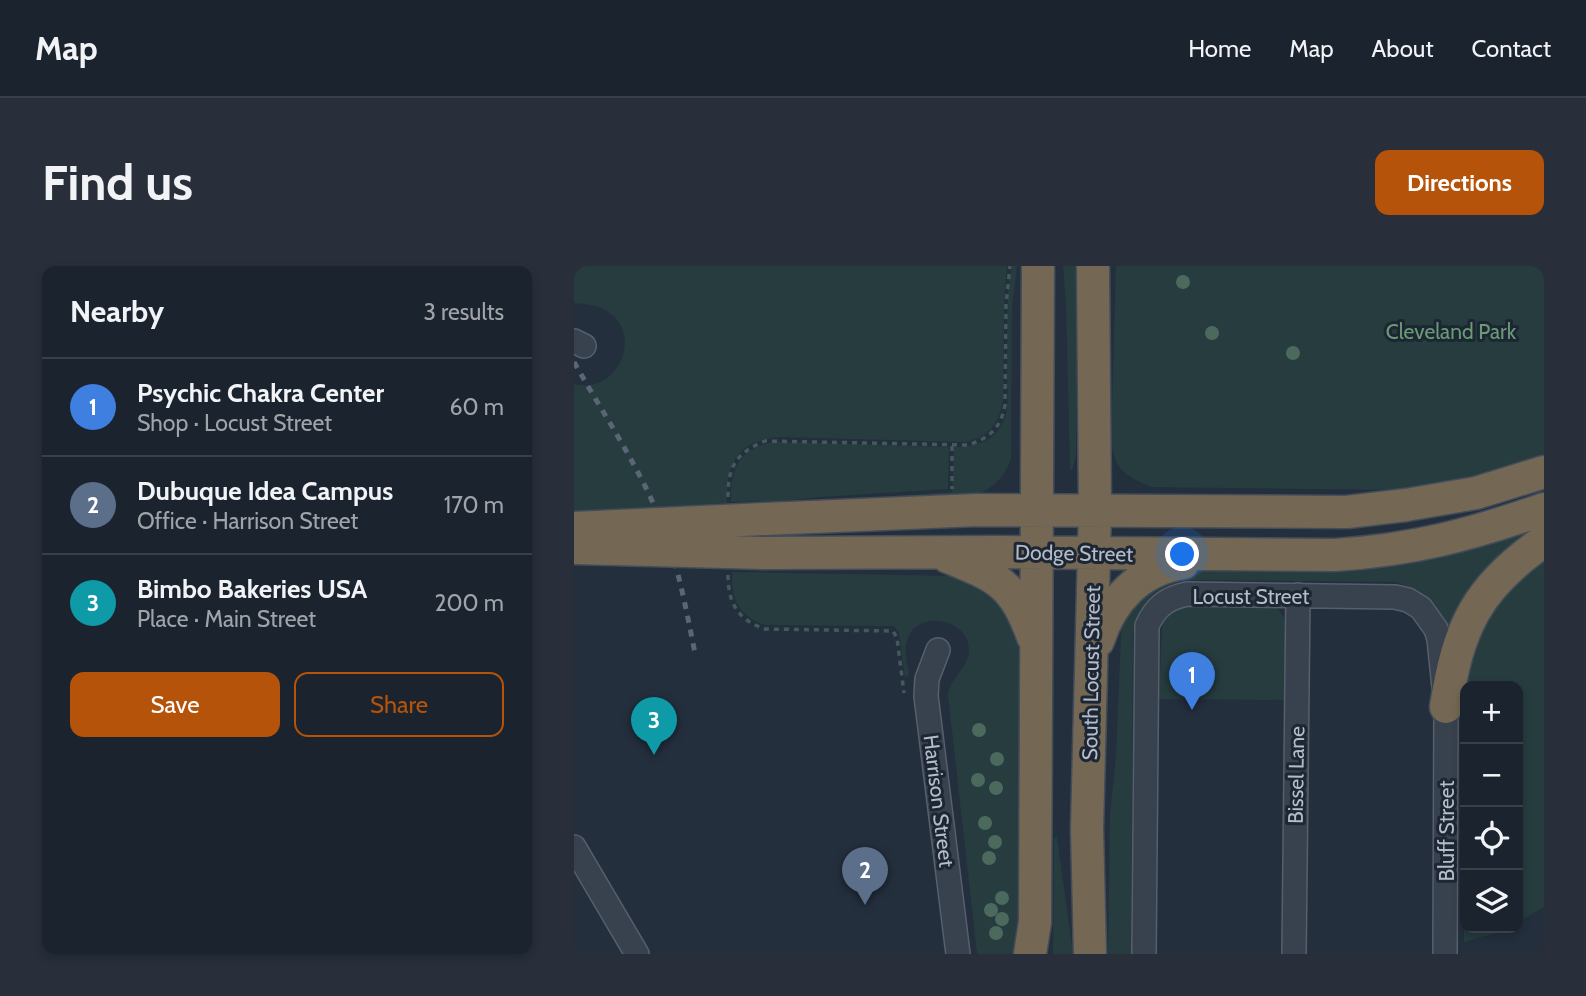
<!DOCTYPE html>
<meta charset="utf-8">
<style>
:root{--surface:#1b232e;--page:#282f3a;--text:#f1f3f6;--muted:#a0a4aa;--line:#39404a;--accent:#b45309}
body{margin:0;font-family:Cabin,sans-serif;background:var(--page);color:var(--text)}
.controls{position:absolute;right:21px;bottom:21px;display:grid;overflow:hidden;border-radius:14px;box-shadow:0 4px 10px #0003}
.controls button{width:63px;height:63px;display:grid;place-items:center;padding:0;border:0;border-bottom:2px solid var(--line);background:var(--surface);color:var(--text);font:35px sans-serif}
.you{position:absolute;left:609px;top:289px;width:24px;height:24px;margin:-18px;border:5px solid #fff;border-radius:50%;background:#1a73e8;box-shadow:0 0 0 10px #1a73e833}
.badge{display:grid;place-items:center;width:46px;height:46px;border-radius:50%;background:var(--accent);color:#fff;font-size:23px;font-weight:700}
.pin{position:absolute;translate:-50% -58px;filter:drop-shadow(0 2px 4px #0008)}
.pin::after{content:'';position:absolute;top:37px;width:24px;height:21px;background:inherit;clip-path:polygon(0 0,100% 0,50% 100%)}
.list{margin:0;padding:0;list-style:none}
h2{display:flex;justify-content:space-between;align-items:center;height:91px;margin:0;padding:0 28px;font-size:30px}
h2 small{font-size:23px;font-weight:400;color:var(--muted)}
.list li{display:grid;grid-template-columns:46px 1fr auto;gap:21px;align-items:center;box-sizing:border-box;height:98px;padding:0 28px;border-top:2px solid var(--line)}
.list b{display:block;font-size:26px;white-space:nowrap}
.list p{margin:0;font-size:23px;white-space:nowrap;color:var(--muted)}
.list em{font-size:23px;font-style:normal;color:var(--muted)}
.actions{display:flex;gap:14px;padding:21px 28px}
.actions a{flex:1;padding:16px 0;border:2px solid var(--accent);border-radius:14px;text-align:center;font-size:24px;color:var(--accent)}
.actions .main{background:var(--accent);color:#fff}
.icon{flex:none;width:38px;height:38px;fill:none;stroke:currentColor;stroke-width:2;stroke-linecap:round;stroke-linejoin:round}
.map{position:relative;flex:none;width:970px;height:688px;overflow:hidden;border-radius:14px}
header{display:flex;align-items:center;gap:42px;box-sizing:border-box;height:98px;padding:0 35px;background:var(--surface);border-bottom:2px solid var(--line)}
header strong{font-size:33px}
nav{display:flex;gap:38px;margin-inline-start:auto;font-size:24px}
.intro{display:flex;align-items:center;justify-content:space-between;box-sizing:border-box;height:168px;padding:0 42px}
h1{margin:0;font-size:49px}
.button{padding:18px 32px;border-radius:14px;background:var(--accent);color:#fff;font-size:24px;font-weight:700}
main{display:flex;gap:42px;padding:0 42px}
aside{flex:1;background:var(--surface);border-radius:14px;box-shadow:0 4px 10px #0003}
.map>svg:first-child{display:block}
</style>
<header>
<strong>Map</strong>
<nav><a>Home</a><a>Map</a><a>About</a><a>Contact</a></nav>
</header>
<div class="intro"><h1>Find us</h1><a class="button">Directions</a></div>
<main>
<aside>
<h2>Nearby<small>3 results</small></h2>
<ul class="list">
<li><span class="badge" style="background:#3f7fe0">1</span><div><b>Psychic Chakra Center</b><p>Shop · Locust Street</p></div><em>60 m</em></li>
<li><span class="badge" style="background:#5c6f8a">2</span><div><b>Dubuque Idea Campus</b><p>Office · Harrison Street</p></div><em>170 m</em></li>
<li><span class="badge" style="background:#0f9aa8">3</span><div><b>Bimbo Bakeries USA</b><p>Place · Main Street</p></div><em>200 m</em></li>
</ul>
<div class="actions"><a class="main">Save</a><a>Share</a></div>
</aside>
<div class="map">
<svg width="970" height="688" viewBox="0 0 970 688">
<rect width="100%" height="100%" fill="#242f3e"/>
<path fill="#263c3f" d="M 0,0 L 433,0 L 430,38 L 429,135 C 425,158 414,172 390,176 L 206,171 C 163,175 152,196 153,237 L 0,246 L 0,118 C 46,130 73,62 27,42 C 18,38 9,38 0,37 Z
M 438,0 L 443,0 L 438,41 L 437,193 C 430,212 418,224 398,230 L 261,234 L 378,226 L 380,181 C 400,181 420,176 429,156 C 436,142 433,123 433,108 C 434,72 431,35 438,0 Z
M 489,0 L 503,0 L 502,189 L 498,204 L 496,204 L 492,38 Z
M 542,0 L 970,0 L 970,189 L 962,194 L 905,209 L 829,224 L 577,221 C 552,210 542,205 537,177 Z
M 203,176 L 375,181 L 374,223 L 245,231 L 192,237 L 191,235 L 157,236 C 156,203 166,180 203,176 Z
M 970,259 L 875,369 C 861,337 857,328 822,316 L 624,314 C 587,319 567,329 559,368 L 557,688 L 534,688 L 536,547 L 542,490 L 547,369 L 549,357 L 559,336 L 600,306 Z
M 970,286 L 970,641 L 944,656 L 944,420 L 891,420 L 891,662 L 934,662 L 926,666 L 890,676 L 888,484 L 892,392 L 917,335 Z
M 158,306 L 381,310 L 418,321 L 441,361 L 447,395 L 444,688 L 403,688 L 374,429 C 376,412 394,402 395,385 C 396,352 341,342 333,375 C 330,385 333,397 335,408 L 331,412 L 325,367 L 320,360 L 191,359 C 164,350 157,332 158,306 Z
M 607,340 L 703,342 L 711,353 L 712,434 L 585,433 L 588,358 L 593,347 Z
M 483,571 L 499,688 L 479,688 L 480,572 Z"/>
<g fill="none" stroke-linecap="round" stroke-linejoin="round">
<g stroke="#565f6c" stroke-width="26">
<path id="minor" d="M 0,75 L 10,80
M 364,384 L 353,413 L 352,430 L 384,688
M 0,581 L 63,688
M 570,688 L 573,360 C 581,341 593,332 613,328 L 821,331 L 834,334 L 847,342 L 862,363 L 865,373 L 872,441 L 871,688
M 720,688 L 724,329"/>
</g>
<g stroke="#434c59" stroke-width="35">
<path id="highway" d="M 191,253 L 403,244 L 773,246 L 832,239 L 902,227 L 970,206
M 191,287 L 426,286 L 761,289 C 839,284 896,269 970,243
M 374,291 C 425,312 439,317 459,371
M 524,375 C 537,334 565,304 609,297
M 872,441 C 884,361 903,321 970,275
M 456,688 L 461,656 L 464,0
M 516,688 L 513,563 L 521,244 L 519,0"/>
</g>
<path stroke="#44595c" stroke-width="3.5" stroke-dasharray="5 5" stroke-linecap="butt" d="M 378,180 L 378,223
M 154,231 C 154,200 162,187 191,175 L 393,179 C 415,173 427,162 431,139 L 432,39 L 436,0
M 154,309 C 154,337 164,354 191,363 L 319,365 L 323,372 L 330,427"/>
<use href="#minor" stroke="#38414e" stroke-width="23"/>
<use href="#highway" stroke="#746855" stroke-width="32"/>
<path stroke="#5a6575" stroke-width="5" stroke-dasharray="7 7" stroke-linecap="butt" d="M 0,96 C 32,153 72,210 93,272 C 106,309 113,348 121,387"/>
<g stroke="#434c59" stroke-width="35" stroke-linecap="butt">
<path id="highway-bridge" d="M 0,262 L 191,253
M 0,282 L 191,287"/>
</g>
<use href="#highway-bridge" stroke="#746855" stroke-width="32"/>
</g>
<g fill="#4b6a5d">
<circle cx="609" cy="16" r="7"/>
<circle cx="638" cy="67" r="7"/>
<circle cx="719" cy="87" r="7"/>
<circle cx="405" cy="464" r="7"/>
<circle cx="423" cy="493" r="7"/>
<circle cx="404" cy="514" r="7"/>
<circle cx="422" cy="522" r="7"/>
<circle cx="411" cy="557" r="7"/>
<circle cx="421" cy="576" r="7"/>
<circle cx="415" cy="592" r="7"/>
<circle cx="428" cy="632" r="7"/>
<circle cx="417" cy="644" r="7"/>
<circle cx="428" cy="653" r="7"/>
<circle cx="422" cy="667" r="7"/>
</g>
<g text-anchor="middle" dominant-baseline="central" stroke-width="6" stroke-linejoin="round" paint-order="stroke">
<g font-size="21" fill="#6b9a76" stroke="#1d2633">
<text x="877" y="65">Cleveland Park</text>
</g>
<g font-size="21" fill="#b4bcc9" stroke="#1d2633">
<text transform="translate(500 287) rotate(1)">Dodge Street</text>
<text x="677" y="330">Locust Street</text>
<text transform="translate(517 407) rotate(-89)">South Locust Street</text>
<text transform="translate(722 509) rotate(-89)">Bissel Lane</text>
<text transform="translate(365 535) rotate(83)">Harrison Street</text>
<text transform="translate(872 565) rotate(-90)">Bluff Street</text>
</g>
</g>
</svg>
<div class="controls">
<button>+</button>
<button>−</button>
<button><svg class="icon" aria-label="locate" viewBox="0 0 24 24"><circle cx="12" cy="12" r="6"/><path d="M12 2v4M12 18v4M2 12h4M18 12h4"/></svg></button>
<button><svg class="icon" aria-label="layers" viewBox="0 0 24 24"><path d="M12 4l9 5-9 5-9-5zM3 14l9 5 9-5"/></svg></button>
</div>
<div class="you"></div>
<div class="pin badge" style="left:618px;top:444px;background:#3f7fe0">1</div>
<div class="pin badge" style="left:291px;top:639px;background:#5c6f8a">2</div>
<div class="pin badge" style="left:80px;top:489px;background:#0f9aa8">3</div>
</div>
</main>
